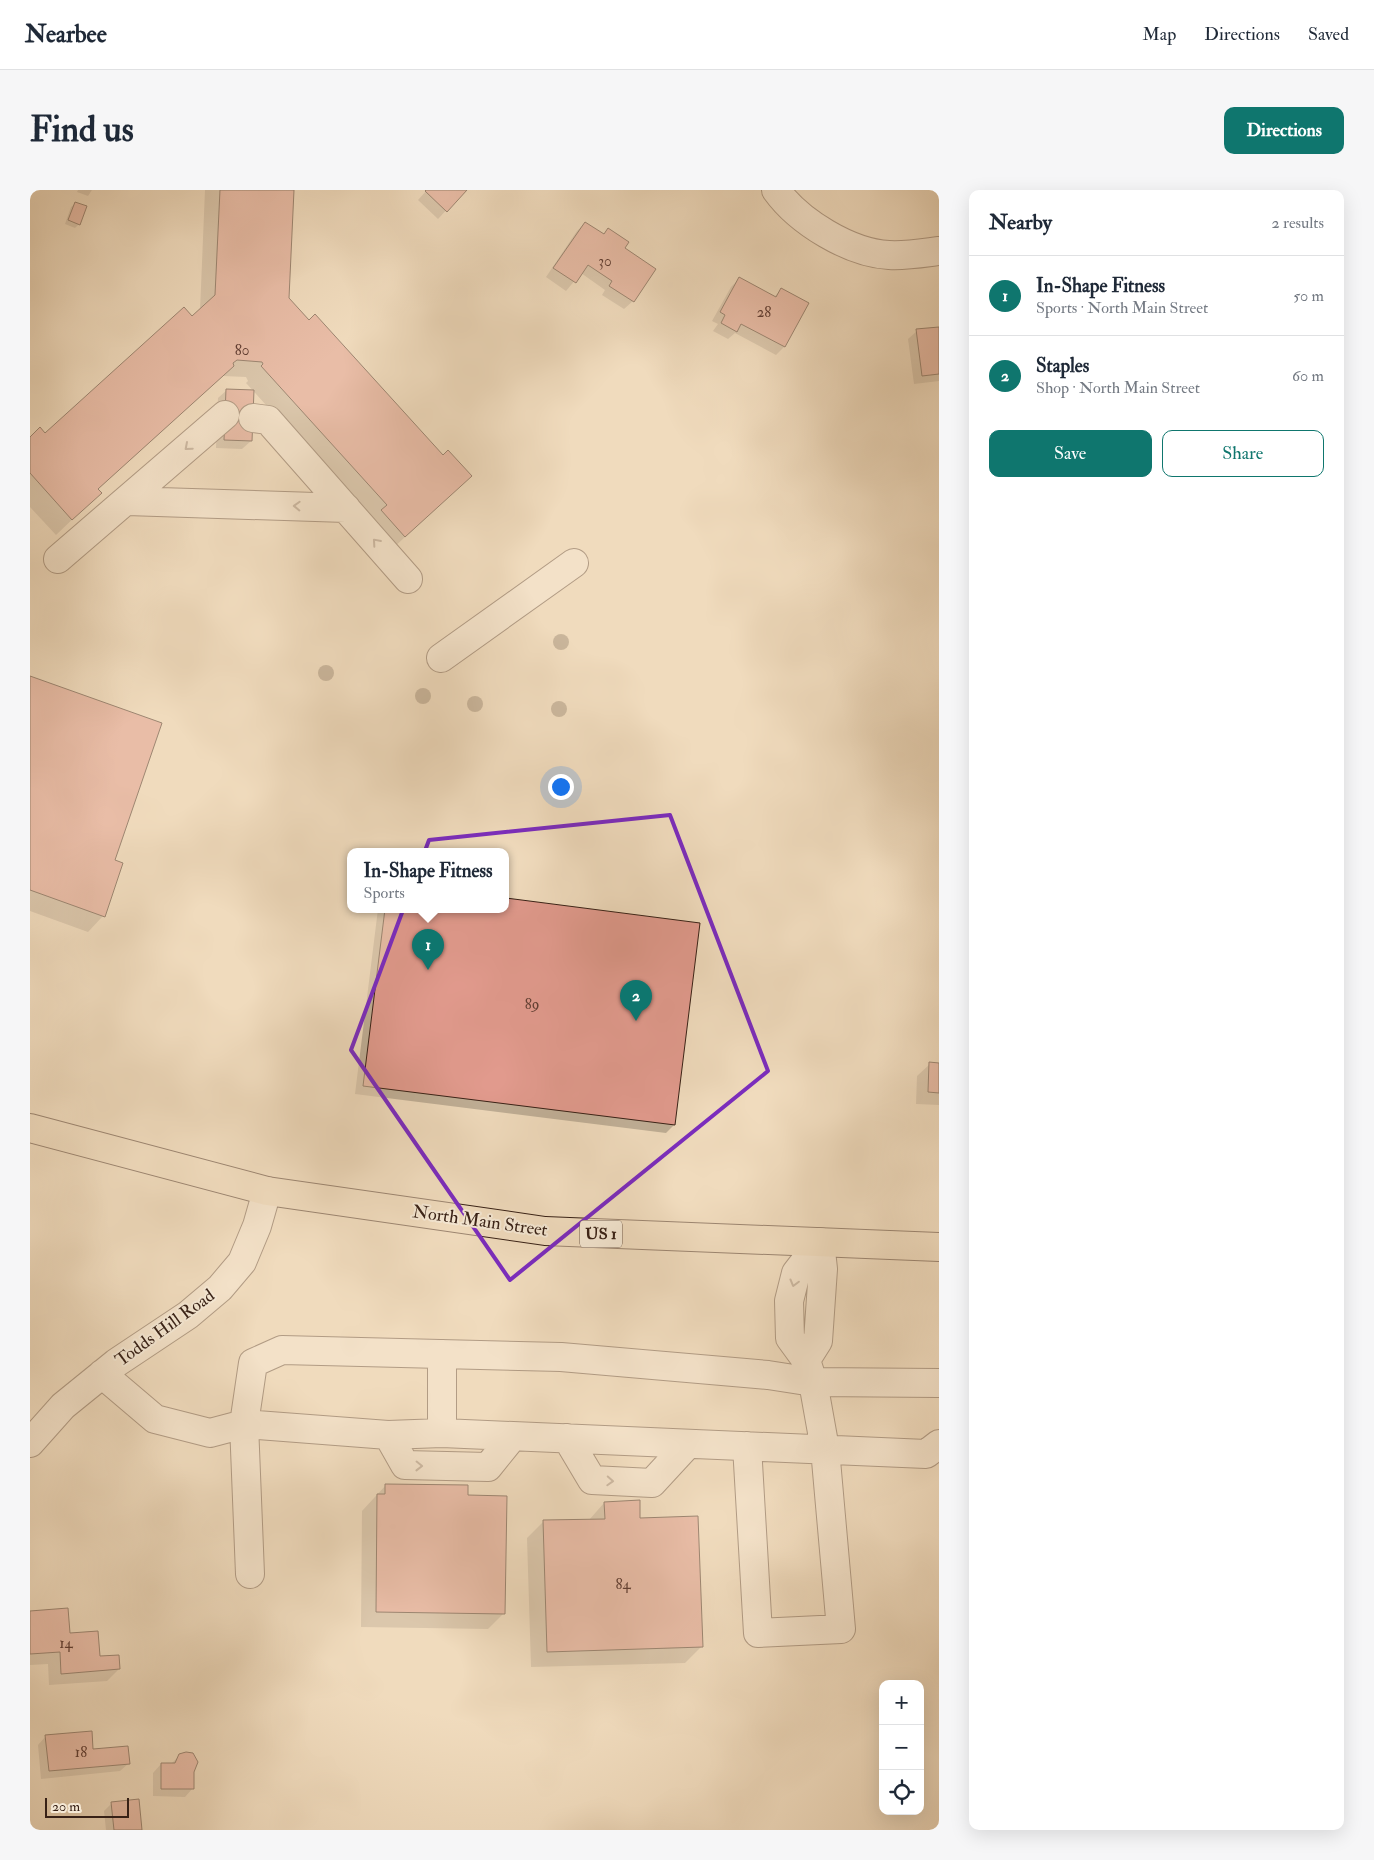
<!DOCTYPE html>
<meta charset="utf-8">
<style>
:root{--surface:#fff;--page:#f6f6f7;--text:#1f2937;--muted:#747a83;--line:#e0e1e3;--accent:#0f766e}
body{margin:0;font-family:"IM FELL Double Pica",serif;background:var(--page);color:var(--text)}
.controls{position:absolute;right:15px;bottom:15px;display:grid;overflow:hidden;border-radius:10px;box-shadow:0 5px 20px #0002}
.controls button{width:45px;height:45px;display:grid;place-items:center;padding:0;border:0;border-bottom:1px solid var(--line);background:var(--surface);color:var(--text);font:25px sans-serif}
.scale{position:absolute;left:15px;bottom:12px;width:84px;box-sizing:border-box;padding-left:5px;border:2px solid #382116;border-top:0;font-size:14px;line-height:18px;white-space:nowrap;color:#382116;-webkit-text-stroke:4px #f5e8d4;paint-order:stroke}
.you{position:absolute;left:530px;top:596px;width:18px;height:18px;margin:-12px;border:4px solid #fff;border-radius:50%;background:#1a73e8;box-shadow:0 0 0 8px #1a73e833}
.badge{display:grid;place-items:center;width:32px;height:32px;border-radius:50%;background:var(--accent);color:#fff;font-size:16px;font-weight:700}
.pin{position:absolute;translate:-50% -41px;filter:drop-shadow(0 1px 2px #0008)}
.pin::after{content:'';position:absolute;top:26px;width:18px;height:15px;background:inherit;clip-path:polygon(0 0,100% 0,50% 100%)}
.popup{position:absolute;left:317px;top:658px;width:162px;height:65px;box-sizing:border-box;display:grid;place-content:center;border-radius:10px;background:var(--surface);filter:drop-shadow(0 1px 4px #0005);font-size:16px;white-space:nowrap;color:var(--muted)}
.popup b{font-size:19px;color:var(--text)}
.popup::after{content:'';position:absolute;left:50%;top:100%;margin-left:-10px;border:10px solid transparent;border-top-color:var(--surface)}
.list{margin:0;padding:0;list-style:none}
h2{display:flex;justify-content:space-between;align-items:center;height:65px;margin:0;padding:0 20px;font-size:21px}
h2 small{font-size:16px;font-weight:400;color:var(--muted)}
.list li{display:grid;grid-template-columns:32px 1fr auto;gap:15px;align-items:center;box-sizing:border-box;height:80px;padding:0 20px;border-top:1px solid var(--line)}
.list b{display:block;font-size:19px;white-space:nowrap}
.list p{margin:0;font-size:16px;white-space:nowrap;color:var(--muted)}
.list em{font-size:16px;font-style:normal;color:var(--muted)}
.actions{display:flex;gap:10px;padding:15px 20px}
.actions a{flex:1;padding:11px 0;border:1px solid var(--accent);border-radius:10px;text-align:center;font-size:18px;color:var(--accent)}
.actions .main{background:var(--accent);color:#fff}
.icon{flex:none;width:28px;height:28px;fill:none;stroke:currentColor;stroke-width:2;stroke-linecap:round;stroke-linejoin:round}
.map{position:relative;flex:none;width:909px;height:1640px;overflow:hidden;border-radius:10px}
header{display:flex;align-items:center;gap:30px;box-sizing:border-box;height:70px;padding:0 25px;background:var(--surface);border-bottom:1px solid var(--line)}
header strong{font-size:24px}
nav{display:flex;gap:28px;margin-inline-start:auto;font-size:18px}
.intro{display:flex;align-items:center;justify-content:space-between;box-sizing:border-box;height:120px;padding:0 30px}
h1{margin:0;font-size:35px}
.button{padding:12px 22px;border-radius:10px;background:var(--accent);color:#fff;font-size:18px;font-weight:700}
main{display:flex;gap:30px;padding:0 30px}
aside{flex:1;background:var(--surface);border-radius:10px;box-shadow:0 5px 20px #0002}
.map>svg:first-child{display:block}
</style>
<header>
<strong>Nearbee</strong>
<nav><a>Map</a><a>Directions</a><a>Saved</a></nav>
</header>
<div class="intro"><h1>Find us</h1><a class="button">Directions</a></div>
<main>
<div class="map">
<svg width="909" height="1640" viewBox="0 0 909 1640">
<rect width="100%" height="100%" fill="#f0dbbd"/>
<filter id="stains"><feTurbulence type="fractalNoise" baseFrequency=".004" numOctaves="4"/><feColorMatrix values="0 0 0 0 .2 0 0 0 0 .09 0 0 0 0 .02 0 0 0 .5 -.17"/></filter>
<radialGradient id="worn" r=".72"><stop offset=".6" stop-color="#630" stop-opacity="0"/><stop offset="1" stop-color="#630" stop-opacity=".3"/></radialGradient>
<path fill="#0003" d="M 48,0 L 62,0 L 58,6 L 47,2 Z
M 175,0 L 263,0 L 258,108 L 413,267 L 440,286 L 359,362 L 341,331 L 216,193 L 218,191 L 216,187 L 193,186 L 67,300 L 70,303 L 26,345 L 0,317 L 0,248 L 15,245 L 170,121 Z
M 397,0 L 435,0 L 408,29 L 388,10 Z
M 45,14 L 49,34 L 45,38 L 35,34 L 41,17 Z
M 555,33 L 573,45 L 578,39 L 593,59 L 624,79 L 603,111 L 594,119 L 572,105 L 575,100 L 551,83 L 536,101 L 516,87 L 547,41 Z
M 709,89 L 744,107 L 752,99 L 777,113 L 754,157 L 746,165 L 705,143 L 698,149 L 683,141 L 688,134 L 682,131 L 701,97 Z
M 909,138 L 909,191 L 884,194 L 878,149 L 887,141 Z
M 197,200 L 221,251 L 212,259 L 186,258 L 188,208 Z
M 0,488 L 83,671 L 73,726 L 58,742 L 0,721 Z
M 476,709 L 669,734 L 644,935 L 636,943 L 325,904 L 348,719 L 476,719 Z
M 900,874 L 909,874 L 909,915 L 886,914 L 887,886 Z
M 356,1295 L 436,1306 L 474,1423 L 458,1439 L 331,1437 L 332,1321 Z
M 574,1313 L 609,1329 L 671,1457 L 655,1473 L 501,1477 L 497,1348 L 513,1332 L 559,1330 Z
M 0,1422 L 39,1444 L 69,1467 L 89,1479 L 77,1491 L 19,1495 L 18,1474 L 0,1475 Z
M 16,1546 L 62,1560 L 99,1573 L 90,1581 L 11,1589 L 8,1555 Z
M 150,1565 L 163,1582 L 163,1598 L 155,1607 L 123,1606 L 123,1583 L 131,1574 L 141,1574 Z
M 82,1613 L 111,1640 L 76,1640 L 74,1621 Z"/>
<path fill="#e19a8d" stroke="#382116" d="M 190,0 L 264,0 L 259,108 L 279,130 L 285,124 L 413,265 L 418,260 L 442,286 L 375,347 L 351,320 L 357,315 L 231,176 L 233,174 L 232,172 L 207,170 L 203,173 L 204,176 L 68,299 L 72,303 L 42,330 L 0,283 L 0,247 L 10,237 L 15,243 L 154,117 L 162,126 L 185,105 Z
M 396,0 L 437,0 L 417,22 L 395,1 Z
M 45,12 L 57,16 L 50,35 L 38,30 Z
M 555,32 L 574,44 L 578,38 L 599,52 L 595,58 L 626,79 L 604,112 L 579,96 L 582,91 L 558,75 L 546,93 L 523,78 Z
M 709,87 L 746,107 L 751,98 L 779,113 L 755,157 L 711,134 L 707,142 L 691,133 L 695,125 L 690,122 Z
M 909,137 L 909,184 L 892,186 L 886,139 Z
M 196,199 L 224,200 L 222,251 L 194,250 Z
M 0,486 L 132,533 L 85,670 L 93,673 L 75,727 L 0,700 Z
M 476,708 L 670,733 L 645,935 L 333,896 L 355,719 L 476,719 Z
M 899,872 L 909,873 L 909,903 L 898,902 Z
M 355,1294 L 438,1295 L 438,1305 L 477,1306 L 475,1424 L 346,1422 L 347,1304 L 355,1304 Z
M 610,1310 L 610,1328 L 668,1326 L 673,1457 L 517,1462 L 513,1330 L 575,1329 L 574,1312 Z
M 38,1418 L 40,1443 L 68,1441 L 70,1466 L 89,1465 L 90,1479 L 31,1484 L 30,1462 L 0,1464 L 0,1421 Z
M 62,1541 L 63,1559 L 98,1556 L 100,1574 L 19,1581 L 15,1545 Z
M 156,1562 L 163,1563 L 168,1572 L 164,1582 L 164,1599 L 131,1599 L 131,1573 L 145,1573 L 149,1564 Z
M 109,1609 L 112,1640 L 84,1640 L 81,1612 Z"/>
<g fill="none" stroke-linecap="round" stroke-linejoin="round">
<g stroke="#665040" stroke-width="30">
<path id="minor" d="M 746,0 C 769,32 820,63 859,65 C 876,66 893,63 909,61
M 223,228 L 238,230 L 378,389
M 97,311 L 316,318
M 28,369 L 195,225
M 411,468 L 544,373
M 412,1164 L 412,1243
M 776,1170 L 788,1151 L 793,1079 L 790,1052
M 72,1184 L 125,1229 L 180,1243 L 214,1234 L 223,1173 L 252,1160 L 531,1167 L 738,1185 L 783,1192 L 776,1170 L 760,1148 L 759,1111 L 766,1083 L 790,1052
M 358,1245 L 375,1275 L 458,1277 L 483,1246
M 537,1248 L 562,1290 L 622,1293 L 658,1254
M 0,1253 L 33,1216 L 86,1173 L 158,1125 L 190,1098 L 212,1072 L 227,1036 L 237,1001
M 717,1256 L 728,1443 L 811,1439 L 795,1259 L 783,1192 L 909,1193
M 220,1384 L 214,1234 L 358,1245 L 412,1243 L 896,1264 L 909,1254"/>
</g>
<g stroke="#382116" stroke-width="30">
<path id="major" d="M 0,938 L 237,1001 L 515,1041 L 909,1057"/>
</g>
<use href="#minor" stroke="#f5e8d4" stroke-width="28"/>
<use href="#major" stroke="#f0dbbd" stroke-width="28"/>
</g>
<g fill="#9c8b73">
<circle cx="531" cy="452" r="8"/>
<circle cx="296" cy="483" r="8"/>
<circle cx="393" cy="506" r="8"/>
<circle cx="445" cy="514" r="8"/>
<circle cx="529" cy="519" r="8"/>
</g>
<defs><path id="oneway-chevron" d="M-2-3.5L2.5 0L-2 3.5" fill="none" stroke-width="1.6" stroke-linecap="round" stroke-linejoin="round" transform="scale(1.25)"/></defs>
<g stroke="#a08e7e">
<use href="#oneway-chevron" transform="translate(158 257) rotate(139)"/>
<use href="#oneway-chevron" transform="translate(267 316) rotate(-178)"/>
<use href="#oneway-chevron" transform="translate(346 352) rotate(-131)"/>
<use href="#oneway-chevron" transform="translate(764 1093) rotate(105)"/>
<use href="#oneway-chevron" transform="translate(389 1276) rotate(1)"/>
<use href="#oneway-chevron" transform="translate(580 1291) rotate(3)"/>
</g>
<path d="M0 0H909V1640H0ZM 640,625 L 738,881 L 480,1090 L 321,860 L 399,650 Z" fill="#f0dbbd" fill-opacity=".55" fill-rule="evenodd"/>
<path fill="none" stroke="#7b2cbf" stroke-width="4" stroke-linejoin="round" d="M 640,625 L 738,881 L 480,1090 L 321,860 L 399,650 Z"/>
<g text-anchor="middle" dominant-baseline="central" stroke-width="4" stroke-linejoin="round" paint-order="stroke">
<g font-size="15" fill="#623f34">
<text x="575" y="71">30</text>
<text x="734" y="122">28</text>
<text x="212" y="160">80</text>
<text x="502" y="814">89</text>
<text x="593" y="1394">84</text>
<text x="36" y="1453">14</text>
<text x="51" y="1562">18</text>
</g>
<rect fill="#f5e8d4" stroke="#715d4f" stroke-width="1" x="550" y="1030.5" width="42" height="27" rx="4"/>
<g font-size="16" font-weight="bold" fill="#382116">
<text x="571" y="1044">US 1</text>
</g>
<g font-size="18" fill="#382116" stroke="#f5e8d4">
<text transform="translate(450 1031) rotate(8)">North Main Street</text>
<text transform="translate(135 1138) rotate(-36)">Todds Hill Road</text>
</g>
</g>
<rect width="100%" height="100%" filter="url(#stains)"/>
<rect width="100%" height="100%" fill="url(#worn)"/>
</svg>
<div class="controls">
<button>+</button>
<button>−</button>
<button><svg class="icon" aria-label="locate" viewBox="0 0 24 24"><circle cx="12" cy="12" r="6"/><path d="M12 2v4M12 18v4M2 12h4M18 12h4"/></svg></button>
</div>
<div class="scale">20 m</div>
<div class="you"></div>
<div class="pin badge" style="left:398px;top:780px">1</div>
<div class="popup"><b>In-Shape Fitness</b>Sports</div>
<div class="pin badge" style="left:606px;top:831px">2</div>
</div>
<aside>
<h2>Nearby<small>2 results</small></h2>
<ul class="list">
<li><span class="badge">1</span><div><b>In-Shape Fitness</b><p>Sports · North Main Street</p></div><em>50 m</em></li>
<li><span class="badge">2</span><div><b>Staples</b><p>Shop · North Main Street</p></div><em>60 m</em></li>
</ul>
<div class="actions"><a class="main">Save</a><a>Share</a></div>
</aside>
</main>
